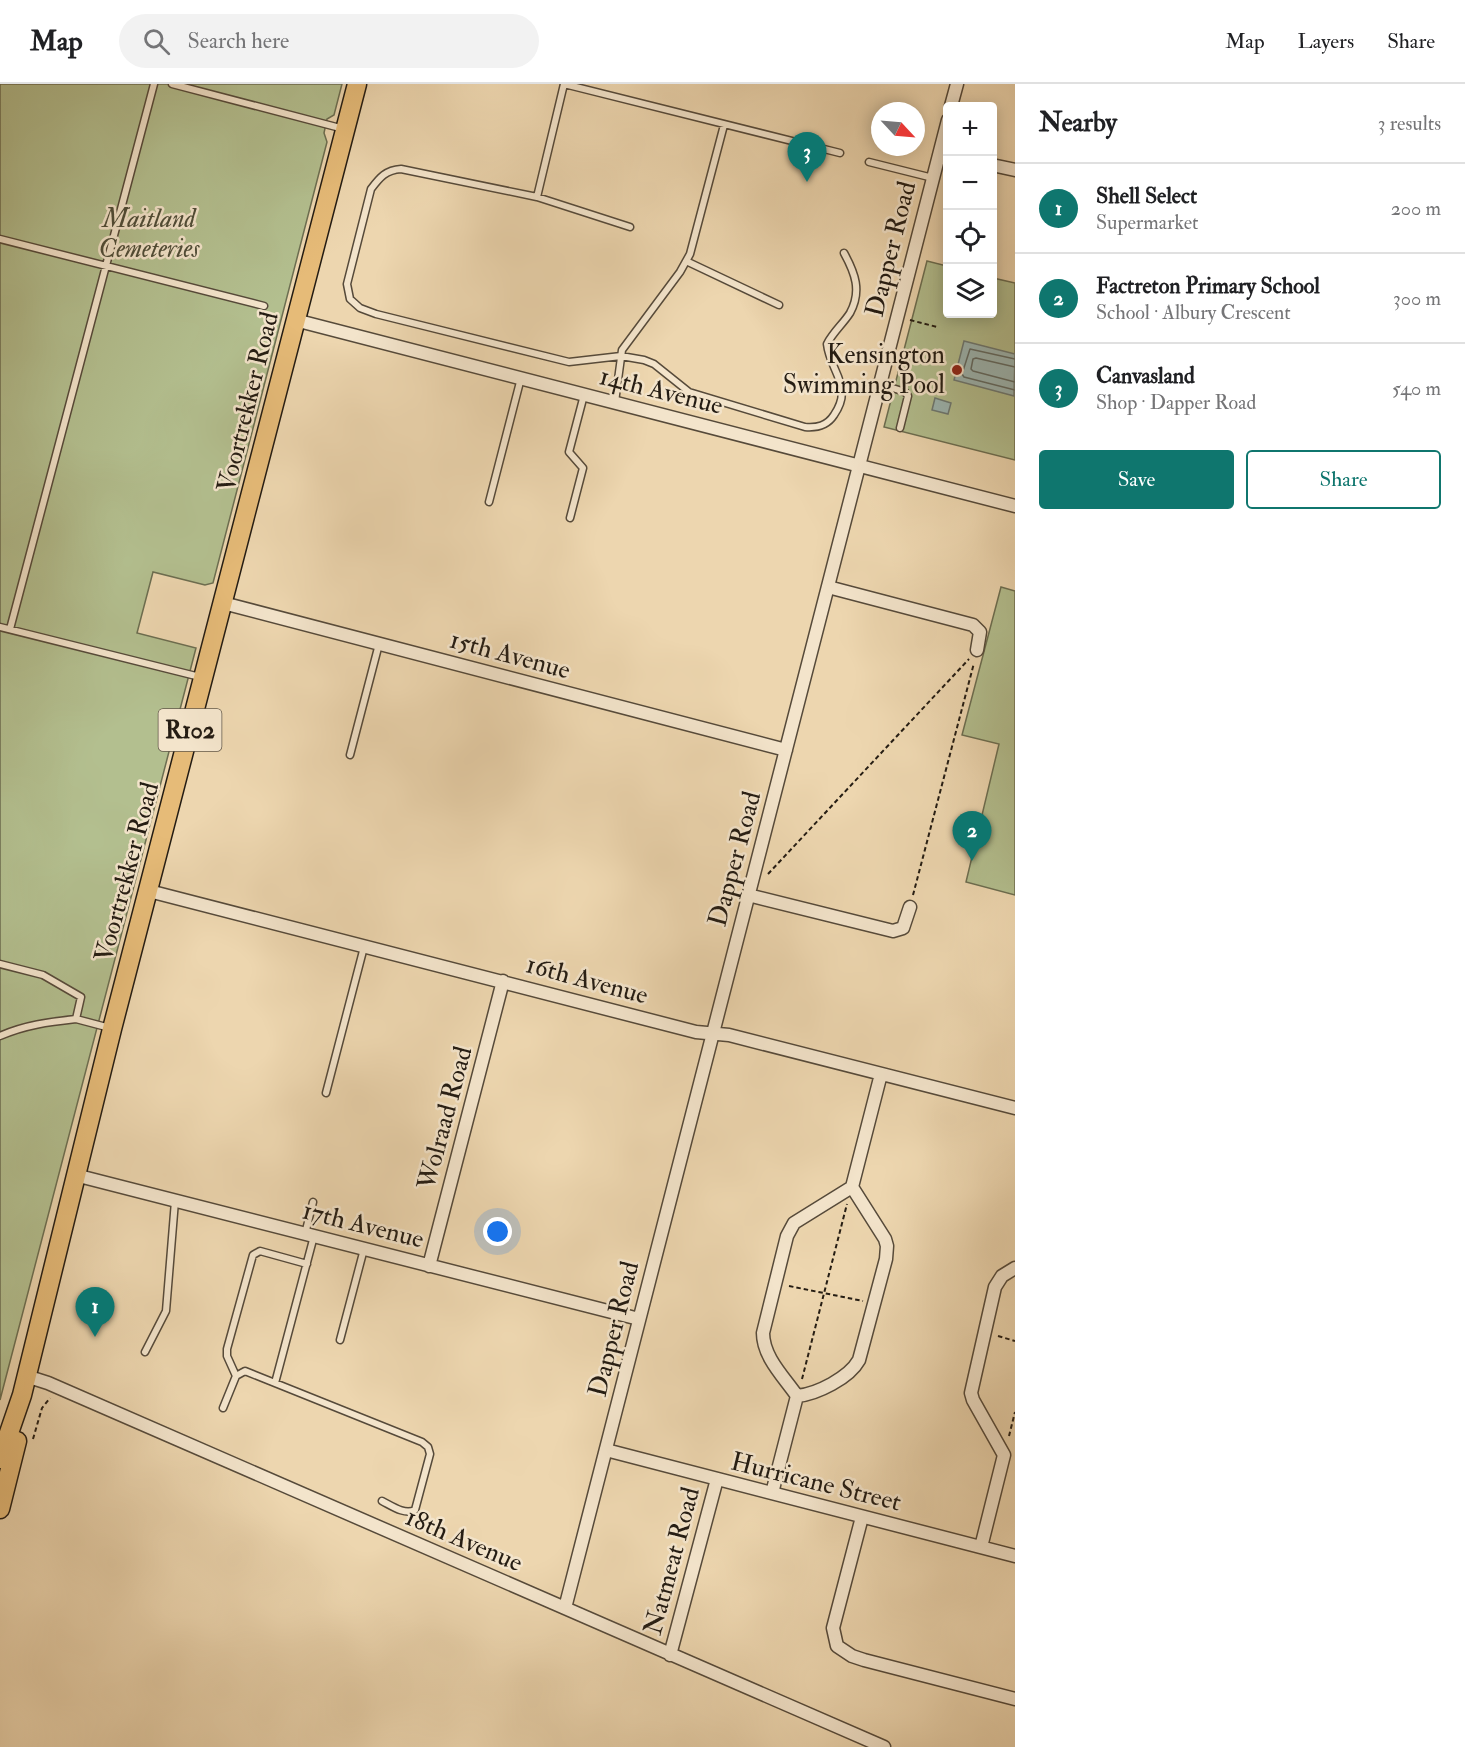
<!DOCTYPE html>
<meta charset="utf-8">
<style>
:root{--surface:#fff;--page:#f2f2f2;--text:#202124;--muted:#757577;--line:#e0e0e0;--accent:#0f766e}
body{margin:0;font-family:"IM FELL Double Pica",serif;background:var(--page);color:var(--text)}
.controls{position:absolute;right:18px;top:18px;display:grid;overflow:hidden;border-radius:6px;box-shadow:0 3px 15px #0003}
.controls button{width:54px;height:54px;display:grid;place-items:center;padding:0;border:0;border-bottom:2px solid var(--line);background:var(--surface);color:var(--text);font:30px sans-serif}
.compass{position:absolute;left:871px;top:18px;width:54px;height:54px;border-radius:50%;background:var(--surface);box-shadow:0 3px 15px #0003;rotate:116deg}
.you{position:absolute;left:498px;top:1148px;width:21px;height:21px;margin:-15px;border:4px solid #fff;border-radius:50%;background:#1a73e8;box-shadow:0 0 0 9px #1a73e833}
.badge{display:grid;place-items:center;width:39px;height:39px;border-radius:50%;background:var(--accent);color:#fff;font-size:20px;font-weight:700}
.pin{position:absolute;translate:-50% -50px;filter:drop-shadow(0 2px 3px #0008)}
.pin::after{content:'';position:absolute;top:32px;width:21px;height:18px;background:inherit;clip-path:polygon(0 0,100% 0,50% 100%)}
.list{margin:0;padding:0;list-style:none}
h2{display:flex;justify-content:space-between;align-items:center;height:78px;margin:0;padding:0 24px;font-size:26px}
h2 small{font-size:20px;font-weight:400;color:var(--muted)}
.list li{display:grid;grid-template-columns:39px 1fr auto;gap:18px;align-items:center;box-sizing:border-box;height:90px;padding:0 24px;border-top:2px solid var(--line)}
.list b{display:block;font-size:22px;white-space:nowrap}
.list p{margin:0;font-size:20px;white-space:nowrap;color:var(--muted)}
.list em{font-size:20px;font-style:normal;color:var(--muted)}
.actions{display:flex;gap:12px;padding:18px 24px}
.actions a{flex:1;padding:14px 0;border:2px solid var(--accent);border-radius:6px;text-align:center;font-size:21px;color:var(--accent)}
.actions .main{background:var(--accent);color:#fff}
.icon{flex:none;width:33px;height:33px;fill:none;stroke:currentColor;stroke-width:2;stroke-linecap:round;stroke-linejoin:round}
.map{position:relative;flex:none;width:1015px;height:1663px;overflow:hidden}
header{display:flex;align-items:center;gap:36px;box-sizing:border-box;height:84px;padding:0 30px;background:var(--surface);border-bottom:2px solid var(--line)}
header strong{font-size:28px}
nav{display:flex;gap:33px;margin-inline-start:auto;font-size:21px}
.search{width:420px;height:54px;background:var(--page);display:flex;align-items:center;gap:15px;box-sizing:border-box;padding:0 21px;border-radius:33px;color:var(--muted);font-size:22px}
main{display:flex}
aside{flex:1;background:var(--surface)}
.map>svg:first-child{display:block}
</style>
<header>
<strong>Map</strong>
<div class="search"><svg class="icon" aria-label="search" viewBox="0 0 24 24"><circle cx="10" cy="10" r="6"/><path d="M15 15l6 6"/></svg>Search here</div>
<nav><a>Map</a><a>Layers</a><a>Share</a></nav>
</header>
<main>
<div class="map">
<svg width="1015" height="1663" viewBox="0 0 1015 1663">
<rect width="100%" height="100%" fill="#edd6af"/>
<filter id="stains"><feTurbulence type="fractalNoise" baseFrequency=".00333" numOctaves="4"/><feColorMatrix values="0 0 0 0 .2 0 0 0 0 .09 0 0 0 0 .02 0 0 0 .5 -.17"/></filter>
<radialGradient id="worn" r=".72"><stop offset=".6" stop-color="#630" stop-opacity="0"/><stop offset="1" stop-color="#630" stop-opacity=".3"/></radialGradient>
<path fill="#b3bf8f" stroke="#6c6e51" stroke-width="1.5" d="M 0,0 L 342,0 L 334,31 L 327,35 L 324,49 L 327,58 L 213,499 L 205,501 L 153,488 L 137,549 L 196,564 L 0,1316 Z
M 927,177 L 947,182 L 948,230 L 992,230 L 993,194 L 1015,199 L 1015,376 L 884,343 Z
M 1001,503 L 1015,507 L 1015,811 L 966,798 L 999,660 L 962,651 Z"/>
<path fill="#9cb7b4" stroke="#6c7974" stroke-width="1.5" d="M 964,257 L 1015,270 L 1014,312 L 954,296 Z
M 935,314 L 951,319 L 948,330 L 932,326 Z"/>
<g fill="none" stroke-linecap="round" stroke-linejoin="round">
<path stroke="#606a64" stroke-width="1.5" d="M 1015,275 L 970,265 L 962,290 L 964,293 L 1015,306
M 1015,283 L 976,274 L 973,275 L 971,285 L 973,287 L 1015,298"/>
<g stroke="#564a3a" stroke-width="9">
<path id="service" d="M 172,0 L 344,45
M 869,78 L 933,94
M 537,113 L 564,0 L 840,69
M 630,143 L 537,113 L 401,85 C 386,86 380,93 371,105 L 347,200 L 350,215 L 360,224 L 376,230 L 569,278 L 621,272 L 644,276 L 654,280 L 689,308 L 805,343 C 817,344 827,342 834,331 C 854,302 830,288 827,260 C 833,248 843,240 850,229 C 862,207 855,189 844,169
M 0,155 L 264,222
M 686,177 L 779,221
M 880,300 L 905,308 L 908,312 L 900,344
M 615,318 L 622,266 L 680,188 L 690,170 L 724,41
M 489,418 L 521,294
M 570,434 L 583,384 L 569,368 L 584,311
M 0,543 L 200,593
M 10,545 L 154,0
M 350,671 L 379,560
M 0,880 L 43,891 L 81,913 L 76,935 L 110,944
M 0,952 C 25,941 49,938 76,935
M 326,1009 L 364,863
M 305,1150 L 313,1118
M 340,1256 L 364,1165
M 145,1268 L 166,1227 L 175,1117
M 236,1292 L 227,1272 L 227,1265 L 253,1171 L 260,1167 L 307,1180
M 275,1299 L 314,1152
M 223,1324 L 236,1292 L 245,1287 L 422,1358 L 428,1363 L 430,1370 L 415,1426 C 404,1431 392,1422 382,1417"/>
</g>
<g stroke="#564a3a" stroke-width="15">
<path id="minor" d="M 951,22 L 957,0
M 992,81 L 1015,86
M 295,236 L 1015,422
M 828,503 L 973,541 L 980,548 L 977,566
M 223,519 L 786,666
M 149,807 L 696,948 L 729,951 L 1015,1024
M 748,811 L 893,847 L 903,844 L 910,823
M 75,1091 L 639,1235
M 429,1182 L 503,897
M 26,1292 L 48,1299 L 884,1663
M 797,1312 C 817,1310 849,1294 859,1276 L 886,1175 L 887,1162 L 885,1155 L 852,1103
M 606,1366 L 1015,1472
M 772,1409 L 797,1312 C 784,1293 763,1273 763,1249 L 787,1152 L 794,1139 L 852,1103 L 881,990
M 862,1433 L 833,1544 L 837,1562 L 852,1572 L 864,1576 L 1015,1615
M 981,1463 L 1004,1371 L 973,1316 L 971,1309 L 995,1203 L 1002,1192 L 1015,1184
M 565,1524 L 948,36
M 670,1571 L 717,1395"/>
</g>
<g stroke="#241c13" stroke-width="21">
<path id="primary" d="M 0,1375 L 22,1311 L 112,945 L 357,0
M 0,1425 L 17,1357"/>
</g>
<path stroke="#241c13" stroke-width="2" stroke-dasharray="4.5 3" stroke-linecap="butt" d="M 910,236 L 937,243
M 768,790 L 969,575
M 913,811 L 974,579
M 789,1202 L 863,1217
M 998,1252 L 1015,1257
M 802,1295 L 847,1120
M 1009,1352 L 1015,1328
M 33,1355 L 42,1324 L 50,1314"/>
<use href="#service" stroke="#f3e4cb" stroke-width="6"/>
<use href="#minor" stroke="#f3e4cb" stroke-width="12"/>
<use href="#primary" stroke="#e6bb78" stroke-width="18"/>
</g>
<circle fill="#8f2418" stroke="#f3e4cb" stroke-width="2" cx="957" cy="286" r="6"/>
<g text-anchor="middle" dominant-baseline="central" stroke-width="5" stroke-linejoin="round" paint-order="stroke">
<rect fill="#f3e4cb" stroke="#62584a" stroke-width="1.5" x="158.5" y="625" width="63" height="42" rx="4.5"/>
<g font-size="24" font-weight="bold" fill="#241c13">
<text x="190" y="646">R102</text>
</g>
<g font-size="26" font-style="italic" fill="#4f4d38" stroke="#f3e4cb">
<text x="149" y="135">Maitland<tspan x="149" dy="30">Cemeteries</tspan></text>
</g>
<g font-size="26" fill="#241c13" stroke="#f3e4cb">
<text transform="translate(891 165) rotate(-76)">Dapper Road</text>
<text transform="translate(661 307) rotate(14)">14th Avenue</text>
<text transform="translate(248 318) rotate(-76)">Voortrekker Road</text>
<text transform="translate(510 571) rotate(15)">15th Avenue</text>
<text transform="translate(735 775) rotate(-75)">Dapper Road</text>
<text transform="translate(127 788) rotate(-75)">Voortrekker Road</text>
<text transform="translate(587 896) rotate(15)">16th Avenue</text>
<text transform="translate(445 1034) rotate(-75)">Wolraad Road</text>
<text transform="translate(363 1141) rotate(14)">17th Avenue</text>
<text transform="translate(614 1245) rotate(-76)">Dapper Road</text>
<text transform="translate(816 1398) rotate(14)">Hurricane Street</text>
<text transform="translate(464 1456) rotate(23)">18th Avenue</text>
<text transform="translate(672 1477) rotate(-75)">Natmeat Road</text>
</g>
<g font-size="26" fill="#241c13" stroke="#f3e4cb" text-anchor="end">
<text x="945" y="271">Kensington<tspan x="945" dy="30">Swimming Pool</tspan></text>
</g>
</g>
<rect width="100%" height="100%" filter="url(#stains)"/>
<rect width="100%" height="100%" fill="url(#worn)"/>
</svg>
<div class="controls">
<button>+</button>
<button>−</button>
<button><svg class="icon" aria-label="locate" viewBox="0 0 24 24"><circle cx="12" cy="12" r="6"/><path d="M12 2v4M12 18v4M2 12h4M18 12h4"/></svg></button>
<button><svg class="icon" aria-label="layers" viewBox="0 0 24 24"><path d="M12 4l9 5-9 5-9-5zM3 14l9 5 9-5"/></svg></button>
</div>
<svg class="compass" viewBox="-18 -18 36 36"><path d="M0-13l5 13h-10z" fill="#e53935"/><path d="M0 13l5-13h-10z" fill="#757577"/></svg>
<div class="you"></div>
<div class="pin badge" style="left:95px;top:1253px">1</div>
<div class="pin badge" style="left:972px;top:777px">2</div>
<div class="pin badge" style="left:807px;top:98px">3</div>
</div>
<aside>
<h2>Nearby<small>3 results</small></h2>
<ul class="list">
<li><span class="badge">1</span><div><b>Shell Select</b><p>Supermarket</p></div><em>200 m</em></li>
<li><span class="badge">2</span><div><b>Factreton Primary School</b><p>School · Albury Crescent</p></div><em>300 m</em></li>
<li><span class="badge">3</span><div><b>Canvasland</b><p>Shop · Dapper Road</p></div><em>540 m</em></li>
</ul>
<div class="actions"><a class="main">Save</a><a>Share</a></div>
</aside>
</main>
